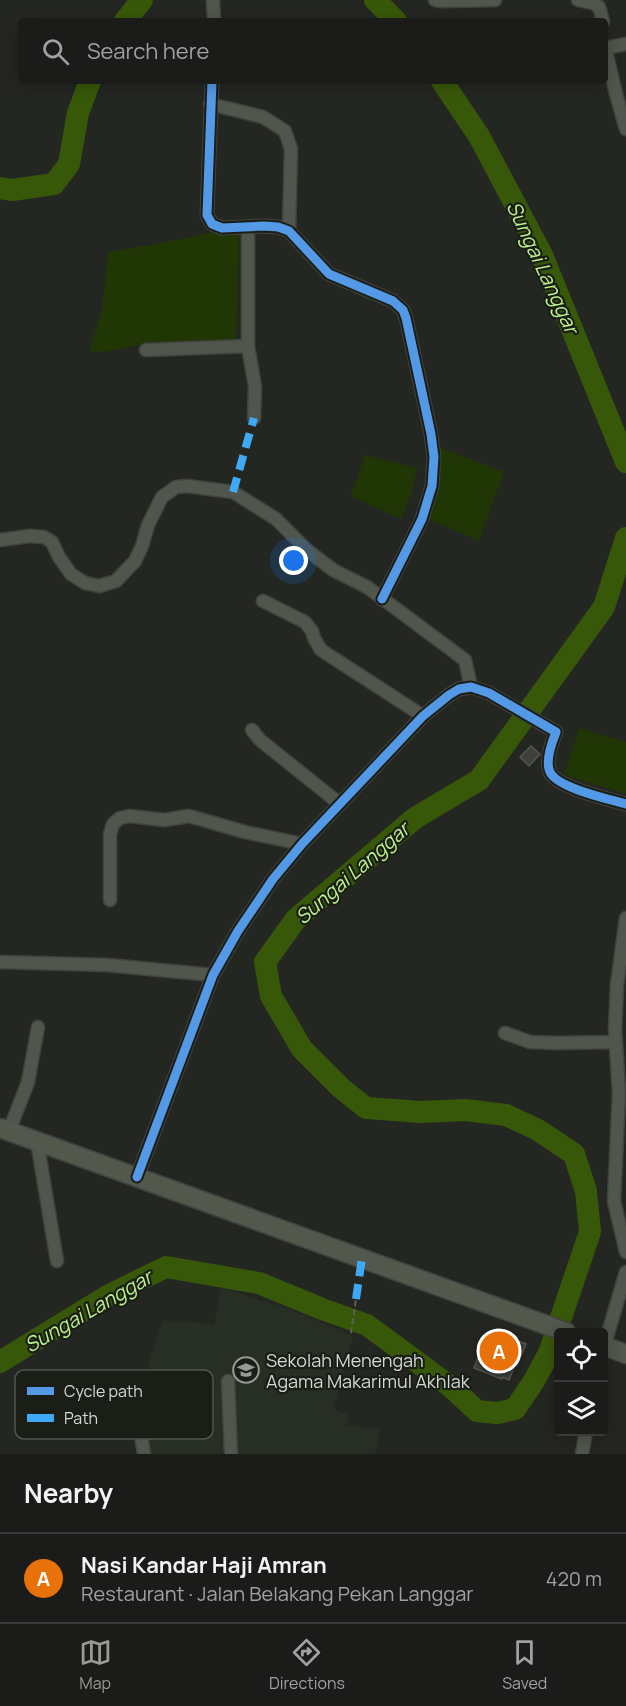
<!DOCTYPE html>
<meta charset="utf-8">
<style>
:root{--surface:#1b1c1a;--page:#242523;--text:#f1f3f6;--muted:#a0a1a2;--line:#393a39;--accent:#979a95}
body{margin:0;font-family:Manrope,sans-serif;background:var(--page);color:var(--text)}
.controls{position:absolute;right:18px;bottom:18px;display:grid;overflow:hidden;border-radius:6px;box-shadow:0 3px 15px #0003}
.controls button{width:54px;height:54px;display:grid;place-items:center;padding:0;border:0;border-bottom:2px solid var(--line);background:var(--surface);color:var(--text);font:30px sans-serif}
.you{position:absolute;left:294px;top:561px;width:21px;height:21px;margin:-15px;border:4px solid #fff;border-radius:50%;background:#1a73e8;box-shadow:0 0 0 9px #1a73e833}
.badge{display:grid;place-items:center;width:39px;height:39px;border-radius:50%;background:var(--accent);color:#fff;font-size:20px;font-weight:700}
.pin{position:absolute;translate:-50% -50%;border:3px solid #fff;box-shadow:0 2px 6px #0006}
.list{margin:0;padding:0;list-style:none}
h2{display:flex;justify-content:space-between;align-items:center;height:78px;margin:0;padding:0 24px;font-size:26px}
h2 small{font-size:20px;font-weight:400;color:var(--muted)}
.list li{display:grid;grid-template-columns:39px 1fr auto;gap:18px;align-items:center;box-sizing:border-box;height:90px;padding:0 24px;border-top:2px solid var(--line)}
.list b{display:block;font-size:22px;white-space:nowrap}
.list p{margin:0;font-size:20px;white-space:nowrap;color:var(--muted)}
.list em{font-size:20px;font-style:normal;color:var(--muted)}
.icon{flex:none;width:33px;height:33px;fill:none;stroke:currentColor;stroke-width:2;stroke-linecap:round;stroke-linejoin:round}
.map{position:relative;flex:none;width:626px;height:1454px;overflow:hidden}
.search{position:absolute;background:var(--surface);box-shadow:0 3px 15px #0003;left:18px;right:18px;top:18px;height:66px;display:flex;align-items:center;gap:15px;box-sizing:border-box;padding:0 21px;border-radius:6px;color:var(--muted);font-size:22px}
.sheet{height:168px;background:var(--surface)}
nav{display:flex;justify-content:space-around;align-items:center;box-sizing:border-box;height:84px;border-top:2px solid var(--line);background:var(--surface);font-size:16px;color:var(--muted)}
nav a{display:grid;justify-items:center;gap:3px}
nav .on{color:var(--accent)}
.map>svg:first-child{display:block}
</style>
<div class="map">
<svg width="626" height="1454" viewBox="0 0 626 1454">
<rect width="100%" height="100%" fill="#242622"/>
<path fill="#272e23" d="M 221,1288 L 287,1308 L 353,1336 L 334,1409 L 349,1415 L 346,1425 L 380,1429 L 375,1454 L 144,1454 L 137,1403 L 162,1320 L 214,1324 Z"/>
<path fill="#213605" d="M 232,231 L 238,235 L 239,243 L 236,345 L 156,343 L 133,346 L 110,351 L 89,352 L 102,309 L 108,252 L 156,244 L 209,233 Z
M 436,446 L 504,472 L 479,541 L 420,515 Z
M 365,455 L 417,468 L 412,492 L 401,519 L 351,496 Z
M 579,728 L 626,742 L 626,794 L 564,775 Z"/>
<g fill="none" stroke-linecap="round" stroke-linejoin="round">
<path stroke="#385809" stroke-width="22" d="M 375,0 L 396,21
M 125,21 L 142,0
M 442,81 L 479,136 L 542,255 L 626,462
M 0,188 L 12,190 L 54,184 L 69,164 L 78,113 L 90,81
M 0,1362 L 109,1295 L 166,1267 L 259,1283 L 322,1309 L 367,1325 L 451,1387 L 477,1411 L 497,1413 L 515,1409 L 534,1381 L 549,1353 L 590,1232 L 586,1191 L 574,1154 L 538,1130 L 506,1115 L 465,1110 L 421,1112 L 366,1108 L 341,1088 L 302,1049 L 271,996 L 265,962 L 296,919 L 415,818 L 479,780 L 604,607 L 626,538"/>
</g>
<path fill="#3e403c" stroke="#545552" stroke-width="1.5" d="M 531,746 L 540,754 L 529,766 L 520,757 Z
M 497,1329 L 517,1337 L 516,1340 L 526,1344 L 517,1366 L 515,1365 L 509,1380 L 503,1377 L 502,1379 L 474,1368 L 487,1333 L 495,1336 Z"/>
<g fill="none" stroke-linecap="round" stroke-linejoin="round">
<g stroke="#40423f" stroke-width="15">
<path id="street" d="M 213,0 L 214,21
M 435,0 L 440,1 L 495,0
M 578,0 L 593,3 L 599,7 L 603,21
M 605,47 L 616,94 L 626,129
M 605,48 L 626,44
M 212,81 L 207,215 L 212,224 L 222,228 L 264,226 L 278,227 L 289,231 L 329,274 L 393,301 L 403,310 L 406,318 L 431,434 L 434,457 L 432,486 L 422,519 L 382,599
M 210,104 L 263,117 L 285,131 L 291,149 L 289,231
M 248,227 L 248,346 L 255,387 L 254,418
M 146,350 L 248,346
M 0,540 L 29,536 L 44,537 L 52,542 L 59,557 L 71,574 L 85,583 L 99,586 L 116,581 L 135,561 L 142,546 L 148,525 L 162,497 L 176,487 L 187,486 L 233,492 L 276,519 L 307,550 L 333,570 L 367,587 L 465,660 L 471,687
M 263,601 L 305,622 L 312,631 L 314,638 L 321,650 L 423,716
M 252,730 L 260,740 L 340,804
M 110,900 L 110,834 L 113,824 L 120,818 L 130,816 L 164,820 L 189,816 L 245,832 L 302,844
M 626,918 L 617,985 L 615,1029 L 619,1093 L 614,1201 L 626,1252
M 0,962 L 107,965 L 213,975
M 505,1033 L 530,1042 L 556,1043 L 616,1042
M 9,1131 L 28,1082 L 38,1027
M 37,1141 L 57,1261
M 137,1177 L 213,975 L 238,931 L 273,879 L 302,844 L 423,716 L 449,695 L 459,689 L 471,687 L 489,693 L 556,732 C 552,742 545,762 550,772 C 557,788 609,799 626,804
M 604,1347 L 626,1272
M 228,1381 L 231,1454
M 134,1390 L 144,1454
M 582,1454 L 586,1432"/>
</g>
<g stroke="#40423f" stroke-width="21">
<path id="secondary" d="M 0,1128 L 566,1332
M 604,1346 L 626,1354"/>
</g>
<path stroke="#5b5f58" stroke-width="2" stroke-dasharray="6 3" stroke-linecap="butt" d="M 351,1333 L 356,1299"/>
<use href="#street" stroke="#50564c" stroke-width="12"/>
<use href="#secondary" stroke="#52584c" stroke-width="18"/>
<path stroke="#3fa9f5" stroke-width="8" stroke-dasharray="15 8" stroke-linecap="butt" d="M 233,492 L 254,418
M 356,1299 L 362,1258"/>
<g stroke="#1a1e17" stroke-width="13">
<path id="cycleway" d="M 212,81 L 207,215 L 212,224 L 222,228 L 264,226 L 278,227 L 289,231 L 329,274 L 393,301 L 403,310 L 406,318 L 431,434 L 434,457 L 432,486 L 422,519 L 382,599
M 137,1177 L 213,975 L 238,931 L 273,879 L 302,844 L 423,716 L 449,695 L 459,689 L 471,687 L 489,693 L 556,732 C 552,742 545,762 550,772 C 557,788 609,799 626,804"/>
</g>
<use href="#cycleway" stroke="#5399e6" stroke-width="9"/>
</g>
<defs>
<g id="school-ring" transform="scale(1.35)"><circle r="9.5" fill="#1a1e17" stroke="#979a95" stroke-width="1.5"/><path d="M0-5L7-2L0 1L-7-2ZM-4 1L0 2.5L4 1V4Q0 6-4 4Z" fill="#979a95"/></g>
</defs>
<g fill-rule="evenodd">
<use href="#school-ring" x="246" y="1370"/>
</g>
<g text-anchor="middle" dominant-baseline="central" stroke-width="4.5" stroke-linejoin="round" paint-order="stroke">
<g font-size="18" fill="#d5d8d3" stroke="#1a1e17" text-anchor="start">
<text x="266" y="1360">Sekolah Menengah<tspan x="266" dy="21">Agama Makarimul Akhlak</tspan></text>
</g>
<g font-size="20" font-style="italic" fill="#bdf289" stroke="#1a1e17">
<text transform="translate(543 267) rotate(65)">Sungai Langgar</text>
<text transform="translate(352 873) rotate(-41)">Sungai Langgar</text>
<text transform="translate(88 1311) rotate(-30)">Sungai Langgar</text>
</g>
</g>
<rect x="15" y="1370" width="198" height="69" rx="9" fill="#1a1e17" stroke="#52564f" stroke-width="1.5"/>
<rect x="27" y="1387" width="27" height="8" fill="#5399e6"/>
<rect x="27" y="1414" width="27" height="8" fill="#3fa9f5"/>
<g font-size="16" fill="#d5d8d3">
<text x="64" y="1397">Cycle path</text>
<text x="64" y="1424">Path</text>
</g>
</svg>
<div class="controls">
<button><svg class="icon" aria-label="locate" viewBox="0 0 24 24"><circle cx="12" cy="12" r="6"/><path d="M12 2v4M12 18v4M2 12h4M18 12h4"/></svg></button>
<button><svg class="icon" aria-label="layers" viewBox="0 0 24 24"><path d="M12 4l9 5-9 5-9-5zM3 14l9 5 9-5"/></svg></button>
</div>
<div class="you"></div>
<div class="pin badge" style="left:499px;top:1351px;background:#e8710a">A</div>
<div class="search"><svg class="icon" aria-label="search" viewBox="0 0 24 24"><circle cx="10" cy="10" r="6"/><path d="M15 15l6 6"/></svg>Search here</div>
</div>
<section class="sheet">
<h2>Nearby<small></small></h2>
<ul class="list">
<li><span class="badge" style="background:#e8710a">A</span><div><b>Nasi Kandar Haji Amran</b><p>Restaurant · Jalan Belakang Pekan Langgar</p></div><em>420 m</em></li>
</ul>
</section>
<nav>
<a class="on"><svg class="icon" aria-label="map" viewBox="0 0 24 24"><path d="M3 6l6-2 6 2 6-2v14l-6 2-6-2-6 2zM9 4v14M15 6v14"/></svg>Map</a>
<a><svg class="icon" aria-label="directions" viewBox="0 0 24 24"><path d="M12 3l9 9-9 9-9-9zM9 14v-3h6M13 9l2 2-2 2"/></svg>Directions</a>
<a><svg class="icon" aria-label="saved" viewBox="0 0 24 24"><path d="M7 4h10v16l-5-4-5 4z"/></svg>Saved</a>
</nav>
